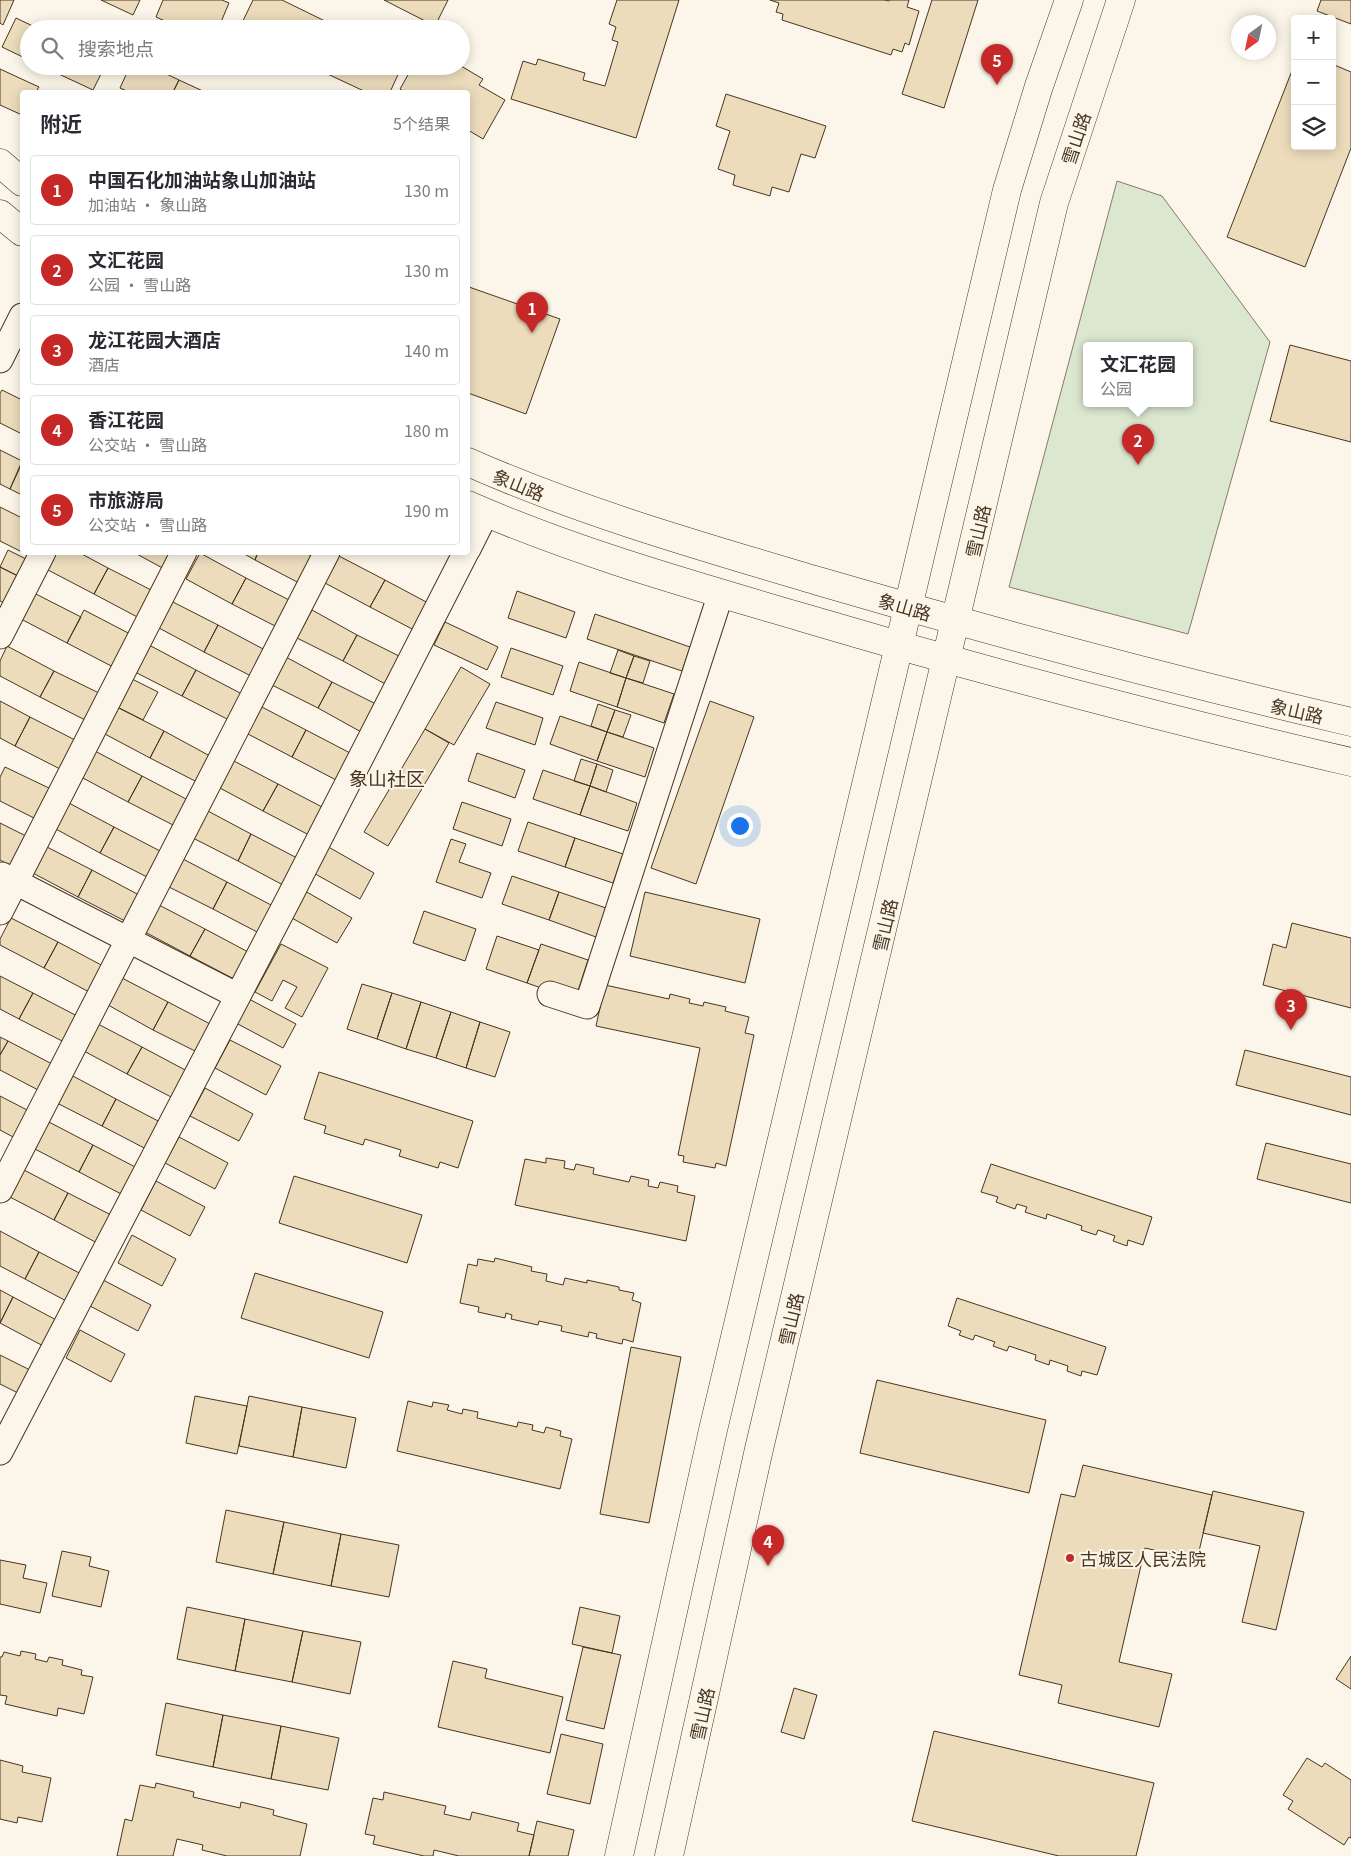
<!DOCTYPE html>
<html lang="zh">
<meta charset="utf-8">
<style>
:root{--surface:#fff;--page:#f7f7f7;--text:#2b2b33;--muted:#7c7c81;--line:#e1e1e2;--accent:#c62828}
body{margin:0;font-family:Georgia,"Noto Sans SC",serif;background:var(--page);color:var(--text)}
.controls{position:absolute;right:15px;top:15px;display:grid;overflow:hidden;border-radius:5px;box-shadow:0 2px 12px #0003}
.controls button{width:45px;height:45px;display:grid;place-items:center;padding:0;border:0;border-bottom:1px solid var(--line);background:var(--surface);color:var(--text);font:25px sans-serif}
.compass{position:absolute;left:1231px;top:15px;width:45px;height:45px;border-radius:50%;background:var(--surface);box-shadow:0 2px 12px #0003;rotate:213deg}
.you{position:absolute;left:739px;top:825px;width:18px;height:18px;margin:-12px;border:4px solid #fff;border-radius:50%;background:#1a73e8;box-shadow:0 0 0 8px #1a73e833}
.badge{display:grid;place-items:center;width:32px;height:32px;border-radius:50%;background:var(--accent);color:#fff;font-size:16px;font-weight:700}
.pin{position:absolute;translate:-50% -41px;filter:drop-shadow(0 1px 2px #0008)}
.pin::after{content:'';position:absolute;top:26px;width:18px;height:15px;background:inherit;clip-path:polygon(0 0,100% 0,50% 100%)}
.popup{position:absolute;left:1083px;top:342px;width:110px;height:65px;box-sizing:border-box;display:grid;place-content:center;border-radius:5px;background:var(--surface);filter:drop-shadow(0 1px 4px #0005);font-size:16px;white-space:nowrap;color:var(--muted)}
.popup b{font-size:19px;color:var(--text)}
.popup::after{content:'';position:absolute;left:50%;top:100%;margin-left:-10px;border:10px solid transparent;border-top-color:var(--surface)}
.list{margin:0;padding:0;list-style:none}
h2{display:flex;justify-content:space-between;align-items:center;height:65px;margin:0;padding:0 20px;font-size:21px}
h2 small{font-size:16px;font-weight:400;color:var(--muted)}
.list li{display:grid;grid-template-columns:32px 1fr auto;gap:15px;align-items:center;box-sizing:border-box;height:70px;margin:0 10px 10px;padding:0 10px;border:1px solid var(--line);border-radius:5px}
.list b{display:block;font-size:19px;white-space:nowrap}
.list p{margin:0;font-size:16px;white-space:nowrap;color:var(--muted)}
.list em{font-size:16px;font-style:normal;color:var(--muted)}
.icon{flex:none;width:28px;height:28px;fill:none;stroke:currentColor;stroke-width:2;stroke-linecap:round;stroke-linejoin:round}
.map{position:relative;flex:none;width:1351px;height:1856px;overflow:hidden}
.search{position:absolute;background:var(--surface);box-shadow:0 2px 12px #0003;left:20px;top:20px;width:450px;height:55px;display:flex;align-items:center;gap:12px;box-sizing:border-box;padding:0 18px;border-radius:28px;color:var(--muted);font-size:19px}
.panel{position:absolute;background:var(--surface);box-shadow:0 2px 12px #0003;left:20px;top:90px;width:450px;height:465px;border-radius:5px}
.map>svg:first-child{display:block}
</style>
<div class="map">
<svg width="1351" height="1856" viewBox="0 0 1351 1856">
<rect width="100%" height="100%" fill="#fbf6e9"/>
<path fill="#dce7d0" stroke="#887966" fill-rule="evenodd" d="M 1117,181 L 1162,196 L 1270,342 L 1188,634 L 1009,587 ZM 1087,346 L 1189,346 L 1189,404 L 1087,404 Z"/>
<path fill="#ecdcbc" stroke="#4a3520" d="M 0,0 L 14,0 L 3,25 L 0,23 Z
M 101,0 L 140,0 L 133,15 Z
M 163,0 L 222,0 L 229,3 L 218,29 L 183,29 L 156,17 Z
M 253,0 L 282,0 L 329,23 L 327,29 L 239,29 Z
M 384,0 L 448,0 L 435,26 Z
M 617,0 L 679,0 L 636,138 L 511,99 L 523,61 L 536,65 L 538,59 L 585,73 L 583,80 L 605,86 L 618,42 L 612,40 L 616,27 L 609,24 Z
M 770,0 L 884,0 L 889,1 L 890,0 L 909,0 L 907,7 L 919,11 L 909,45 L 905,43 L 902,52 L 893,49 L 891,55 L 782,20 L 783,14 L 776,12 L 779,3 Z
M 932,0 L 978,0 L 944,108 L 902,94 Z
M 1321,0 L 1351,0 L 1351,24 L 1317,11 Z
M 16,18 L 39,29 L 29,29 L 29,60 L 2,47 Z
M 1295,63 L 1295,146 L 1332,146 L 1332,64 L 1351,72 L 1351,148 L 1305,267 L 1227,237 Z
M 49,66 L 105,66 L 93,90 L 48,69 Z
M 130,66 L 150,66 L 179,80 L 173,92 L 129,92 L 120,88 Z
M 320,66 L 402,66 L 390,92 L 366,92 L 319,70 Z
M 413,66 L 461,66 L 483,79 L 479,85 L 505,100 L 483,139 L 468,130 L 468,92 L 405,92 L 400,89 Z
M 0,69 L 39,87 L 36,92 L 22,92 L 22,115 L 0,105 Z
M 179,80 L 205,92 L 173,92 Z
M 726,94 L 826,126 L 815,158 L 801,154 L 789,192 L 772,187 L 770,196 L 733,185 L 735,175 L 718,169 L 730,131 L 716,126 Z
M 469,287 L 560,319 L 526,414 L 468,393 L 468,292 Z
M 1290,345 L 1351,361 L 1351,442 L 1270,421 Z
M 2,390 L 22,400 L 22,434 L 0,423 L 0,393 Z
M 0,450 L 22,461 L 10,489 L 0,484 Z
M 22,463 L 22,495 L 10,489 Z
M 0,507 L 22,518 L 22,552 L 0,541 Z
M 8,550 L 28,560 L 20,577 L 0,567 Z
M 57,552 L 78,552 L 108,568 L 94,594 L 48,570 Z
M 133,552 L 178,552 L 168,571 Z
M 241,552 L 258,552 L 255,560 Z
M 258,552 L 304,552 L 315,558 L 301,584 L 255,560 Z
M 200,553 L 246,578 L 232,604 L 186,579 Z
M 339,556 L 385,580 L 370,607 L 325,583 Z
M 0,567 L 20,577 L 6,604 L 0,601 Z
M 108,568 L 155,592 L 141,619 L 94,594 Z
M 246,578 L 293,602 L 279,628 L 232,604 Z
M 385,580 L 430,604 L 416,631 L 370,607 Z
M 517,591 L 575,612 L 566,638 L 508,618 Z
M 32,592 L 81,617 L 67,643 L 19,618 Z
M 171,601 L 218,625 L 204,652 L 157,627 Z
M 84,610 L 134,636 L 117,669 L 67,643 Z
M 312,610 L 357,635 L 343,661 L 297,638 Z
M 595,614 L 690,647 L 682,671 L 587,639 Z
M 445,622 L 498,647 L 487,670 L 434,645 Z
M 218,625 L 265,650 L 251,676 L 204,652 Z
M 357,635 L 403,658 L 389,686 L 343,661 Z
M 149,645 L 196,670 L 182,696 L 135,672 Z
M 7,646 L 54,671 L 40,697 L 0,676 L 0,661 Z
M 511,648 L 563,666 L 553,695 L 501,677 Z
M 618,650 L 634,656 L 626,678 L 610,673 Z
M 634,656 L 650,661 L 643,683 L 626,678 Z
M 286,657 L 332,682 L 318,708 L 272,685 Z
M 579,662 L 626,678 L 617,707 L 570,691 Z
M 461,667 L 490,684 L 454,745 L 425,729 Z
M 196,670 L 242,694 L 229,720 L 182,696 Z
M 54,671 L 101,694 L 87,721 L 40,697 Z
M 626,678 L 674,694 L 664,723 L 617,707 Z
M 132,679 L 158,692 L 143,720 L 117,707 Z
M 332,682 L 378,705 L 363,733 L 318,708 Z
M 0,701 L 30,717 L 15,746 L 0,738 Z
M 710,701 L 754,717 L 696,884 L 651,868 Z
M 496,702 L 543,718 L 535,745 L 486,728 Z
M 598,704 L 615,710 L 607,732 L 591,726 Z
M 260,706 L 306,730 L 292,757 L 246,733 Z
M 117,707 L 164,731 L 150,758 L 103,733 Z
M 615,710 L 631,715 L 623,737 L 607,732 Z
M 560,716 L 607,732 L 597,761 L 550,744 Z
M 30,717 L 77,741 L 62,770 L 15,746 Z
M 425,729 L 449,743 L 388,846 L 364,832 Z
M 306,730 L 352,754 L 338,781 L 292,757 Z
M 164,731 L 210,756 L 197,782 L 150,758 Z
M 607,732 L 654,748 L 645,777 L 597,761 Z
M 95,751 L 142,776 L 128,802 L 81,777 Z
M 477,753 L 525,770 L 515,798 L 468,781 Z
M 581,759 L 597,764 L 590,786 L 574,781 Z
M 232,760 L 278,784 L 263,811 L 218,787 Z
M 597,764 L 613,770 L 606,792 L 590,786 Z
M 5,767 L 51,789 L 36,819 L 0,801 L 0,777 Z
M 543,770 L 590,786 L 580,815 L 533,799 Z
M 142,776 L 188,800 L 175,826 L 128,802 Z
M 278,784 L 324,808 L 309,835 L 263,811 Z
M 590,786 L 637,803 L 628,831 L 580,815 Z
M 67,802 L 114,827 L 100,853 L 54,828 Z
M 462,802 L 511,819 L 502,846 L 453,829 Z
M 206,810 L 251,834 L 238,861 L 191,837 Z
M 528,822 L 575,838 L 565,867 L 518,851 Z
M 0,823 L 26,836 L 12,866 L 0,860 Z
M 114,827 L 160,851 L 147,877 L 100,853 Z
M 251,834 L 297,858 L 283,885 L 238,861 Z
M 575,838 L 623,854 L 613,883 L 565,867 Z
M 451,839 L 466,844 L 459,862 L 491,873 L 482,898 L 436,882 Z
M 325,845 L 374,873 L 360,899 L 310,871 Z
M 45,846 L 92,870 L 78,897 L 31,872 Z
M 181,858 L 227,882 L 213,909 L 167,886 Z
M 92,870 L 139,895 L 125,921 L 78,897 Z
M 512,876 L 559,892 L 549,920 L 502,904 Z
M 227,882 L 273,906 L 259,933 L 213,909 Z
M 305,891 L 352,918 L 337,943 L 290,917 Z
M 559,892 L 606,908 L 596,937 L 549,920 Z
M 645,892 L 760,919 L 745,983 L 630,956 Z
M 159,905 L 205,929 L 190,956 L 145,932 Z
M 424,911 L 476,929 L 465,961 L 413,943 Z
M 11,918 L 58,942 L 44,968 L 0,945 L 0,939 Z
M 1292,923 L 1351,938 L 1351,1008 L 1263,985 L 1273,944 L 1286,948 Z
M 205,929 L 250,953 L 236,980 L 190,956 Z
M 497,936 L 539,950 L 527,983 L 486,969 Z
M 58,942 L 105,967 L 91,993 L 44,968 Z
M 281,944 L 328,968 L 302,1017 L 285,1008 L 297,987 L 283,980 L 272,1001 L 255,992 Z
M 541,944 L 588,960 L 575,1000 L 527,983 Z
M 0,976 L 33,993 L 19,1019 L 0,1009 Z
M 122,978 L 168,1002 L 153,1030 L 108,1005 Z
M 362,984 L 392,993 L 377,1039 L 347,1029 Z
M 605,985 L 669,999 L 670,994 L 690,999 L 689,1003 L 703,1006 L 704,1002 L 726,1007 L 725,1011 L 749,1017 L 745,1033 L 754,1035 L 726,1166 L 716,1163 L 715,1168 L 683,1162 L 684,1156 L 678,1155 L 700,1048 L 596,1026 Z
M 33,993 L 79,1017 L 66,1043 L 19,1019 Z
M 392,993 L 421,1002 L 406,1049 L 377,1039 Z
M 249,999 L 296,1024 L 283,1048 L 236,1023 Z
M 168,1002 L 214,1026 L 199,1053 L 153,1030 Z
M 421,1002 L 451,1012 L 436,1058 L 406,1049 Z
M 451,1012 L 480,1022 L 466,1068 L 436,1058 Z
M 480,1022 L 510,1032 L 495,1077 L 466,1068 Z
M 96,1023 L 142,1047 L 127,1074 L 82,1050 Z
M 0,1037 L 8,1041 L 0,1055 Z
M 230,1040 L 281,1066 L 266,1095 L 215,1068 Z
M 8,1041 L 54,1065 L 40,1091 L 0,1070 L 0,1055 Z
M 142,1047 L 187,1071 L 173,1098 L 127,1074 Z
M 1245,1050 L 1351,1077 L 1351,1115 L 1236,1085 Z
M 319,1072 L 473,1121 L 458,1168 L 440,1162 L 438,1168 L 399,1156 L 401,1150 L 365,1139 L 363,1145 L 324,1133 L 326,1126 L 304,1119 Z
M 71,1075 L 116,1099 L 102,1126 L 57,1103 Z
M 205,1088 L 253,1114 L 239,1141 L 190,1116 Z
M 0,1096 L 29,1111 L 15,1138 L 0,1130 Z
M 116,1099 L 162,1123 L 148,1150 L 102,1126 Z
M 47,1121 L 93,1145 L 79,1172 L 33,1148 Z
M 179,1137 L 228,1163 L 215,1189 L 165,1163 Z
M 1266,1143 L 1351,1164 L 1351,1203 L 1257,1179 Z
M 93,1145 L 139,1169 L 125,1196 L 79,1172 Z
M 546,1158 L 565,1161 L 564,1168 L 574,1170 L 576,1164 L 594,1168 L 593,1174 L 629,1182 L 631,1176 L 649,1180 L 648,1186 L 658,1188 L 660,1182 L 678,1186 L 677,1192 L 695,1196 L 686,1241 L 515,1205 L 525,1159 L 546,1163 Z
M 991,1164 L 1152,1217 L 1143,1245 L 1128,1240 L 1127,1246 L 1113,1241 L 1115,1236 L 1098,1230 L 1096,1235 L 1081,1230 L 1082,1226 L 1047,1214 L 1046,1219 L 1025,1212 L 1027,1207 L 1017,1204 L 1015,1209 L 996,1202 L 998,1197 L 981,1192 Z
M 22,1169 L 68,1193 L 54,1220 L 8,1196 Z
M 294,1176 L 422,1215 L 407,1263 L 279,1223 Z
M 156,1181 L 205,1207 L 190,1236 L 141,1210 Z
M 68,1193 L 113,1216 L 99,1244 L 54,1220 Z
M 0,1231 L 39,1252 L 25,1279 L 0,1266 Z
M 132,1235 L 176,1259 L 162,1286 L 118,1263 Z
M 39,1252 L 85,1276 L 70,1303 L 25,1279 Z
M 495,1258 L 532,1267 L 531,1271 L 547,1274 L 546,1281 L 563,1285 L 565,1278 L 587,1283 L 587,1280 L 619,1287 L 619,1290 L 634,1293 L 632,1300 L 641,1303 L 633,1342 L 623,1339 L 622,1344 L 596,1338 L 597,1334 L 589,1332 L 588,1337 L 561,1331 L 562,1326 L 539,1321 L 538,1325 L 511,1319 L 512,1315 L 506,1313 L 505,1318 L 478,1312 L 479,1307 L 460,1303 L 468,1264 L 477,1266 L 478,1259 L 494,1262 Z
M 255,1273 L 383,1312 L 369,1358 L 241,1318 Z
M 103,1280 L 151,1305 L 138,1331 L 90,1306 Z
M 0,1290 L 13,1297 L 0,1323 Z
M 13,1297 L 60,1322 L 47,1348 L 0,1323 Z
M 957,1298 L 1106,1347 L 1097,1375 L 1082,1371 L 1081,1376 L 1067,1371 L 1068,1366 L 1050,1360 L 1049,1365 L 1035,1360 L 1036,1355 L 1009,1346 L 1007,1351 L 993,1346 L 995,1342 L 975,1335 L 973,1340 L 959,1335 L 961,1331 L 948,1326 Z
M 80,1330 L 125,1354 L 111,1382 L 66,1358 Z
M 631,1347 L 681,1357 L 649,1523 L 600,1514 Z
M 0,1355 L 38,1374 L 26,1397 L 0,1384 Z
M 877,1380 L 1046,1420 L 1029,1493 L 860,1453 Z
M 195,1396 L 247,1406 L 237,1454 L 186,1443 Z
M 249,1396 L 302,1407 L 293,1457 L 239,1446 Z
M 408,1401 L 432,1407 L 433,1402 L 449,1405 L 447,1410 L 462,1414 L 463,1409 L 478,1412 L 477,1418 L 517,1427 L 518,1422 L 533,1425 L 532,1430 L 544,1433 L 546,1427 L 561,1431 L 560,1436 L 572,1439 L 560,1489 L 397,1451 Z
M 302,1407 L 356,1418 L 346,1468 L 293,1457 Z
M 1083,1465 L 1212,1495 L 1197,1560 L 1145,1548 L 1119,1662 L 1172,1674 L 1159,1727 L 1058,1703 L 1062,1685 L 1019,1675 L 1061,1494 L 1075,1497 Z
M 1213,1491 L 1304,1512 L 1276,1630 L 1242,1622 L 1260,1546 L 1203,1533 Z
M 226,1510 L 284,1522 L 273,1574 L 216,1562 Z
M 284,1522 L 341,1534 L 331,1586 L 273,1574 Z
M 341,1534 L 399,1545 L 389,1597 L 331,1586 Z
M 62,1551 L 91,1557 L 89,1566 L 109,1571 L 101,1607 L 52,1596 Z
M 0,1560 L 26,1565 L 23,1578 L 47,1583 L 40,1613 L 0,1604 Z
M 187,1607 L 245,1619 L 235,1671 L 177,1659 Z
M 580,1607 L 620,1616 L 612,1653 L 572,1644 Z
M 245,1619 L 303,1631 L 292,1682 L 235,1671 Z
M 303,1631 L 361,1642 L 350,1694 L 292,1682 Z
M 583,1647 L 621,1655 L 604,1729 L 566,1720 Z
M 21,1651 L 36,1654 L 35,1659 L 47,1662 L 49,1657 L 63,1660 L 62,1665 L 82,1670 L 81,1675 L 93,1677 L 84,1714 L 58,1708 L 57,1716 L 5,1704 L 7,1696 L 0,1695 L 0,1657 L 2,1657 L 4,1652 L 20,1656 Z
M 1351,1656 L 1351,1689 L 1336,1679 Z
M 453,1661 L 487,1669 L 485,1678 L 563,1697 L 550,1753 L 438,1727 Z
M 794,1688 L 817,1695 L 804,1739 L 781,1732 Z
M 166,1703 L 223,1715 L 213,1767 L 156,1755 Z
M 223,1715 L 281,1726 L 271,1779 L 213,1767 Z
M 281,1726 L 339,1738 L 328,1790 L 271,1779 Z
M 934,1731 L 1154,1783 L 1136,1856 L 1059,1856 L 912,1821 Z
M 561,1734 L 603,1744 L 590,1804 L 547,1794 Z
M 1307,1758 L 1322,1767 L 1325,1763 L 1351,1780 L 1351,1838 L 1349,1837 L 1344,1845 L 1288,1809 L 1293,1801 L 1283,1795 Z
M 0,1760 L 23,1766 L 22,1772 L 51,1778 L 42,1822 L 18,1817 L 17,1823 L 0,1819 Z
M 156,1783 L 194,1792 L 193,1797 L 240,1808 L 241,1802 L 274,1810 L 273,1815 L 307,1824 L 300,1856 L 227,1856 L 202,1850 L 203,1845 L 177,1839 L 173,1856 L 117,1856 L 125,1819 L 132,1821 L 140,1785 L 155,1788 Z
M 384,1792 L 446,1806 L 444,1814 L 470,1820 L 472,1812 L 519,1823 L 517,1831 L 534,1835 L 529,1856 L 459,1856 L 434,1850 L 433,1856 L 424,1856 L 373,1844 L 375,1836 L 365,1834 L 373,1798 L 383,1800 Z
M 537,1821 L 574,1830 L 568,1856 L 529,1856 Z"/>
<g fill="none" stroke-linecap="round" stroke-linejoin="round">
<g stroke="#4a3520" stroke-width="27">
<path id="minor" d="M 0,360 L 22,316
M 468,549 L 486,513
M 0,636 L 43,552
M 2,875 L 238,996
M 0,912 L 184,552
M 550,994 L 587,1006 L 721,593
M 0,1190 L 327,552
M 0,1452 L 289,898 L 466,552"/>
</g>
<g stroke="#4a3520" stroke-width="29">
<path id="tertiary" d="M 0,163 L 22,182
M 0,214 L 22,232
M 468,462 C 581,512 700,546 818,581 C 995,633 1172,680 1351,722
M 468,505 C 575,552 689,584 801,617 C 983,671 1166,719 1351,762"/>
</g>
<g stroke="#4a3520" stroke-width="29">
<path id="secondary" d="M 619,1856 L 713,1430 L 1007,190 L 1039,86 L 1069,0
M 669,1856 L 759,1449 L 1054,203 L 1121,0"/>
</g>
<use href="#minor" stroke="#fbf6e9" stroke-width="25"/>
<use href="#tertiary" stroke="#fbf6e9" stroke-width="28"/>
<use href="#secondary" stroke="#fbf6e9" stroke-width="28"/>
</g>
<circle fill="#c62828" stroke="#fbf6e9" stroke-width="2" cx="1070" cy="1558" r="5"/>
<g text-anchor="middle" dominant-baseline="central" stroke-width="4" stroke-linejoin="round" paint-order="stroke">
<g font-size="18" fill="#4a3520" stroke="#fbf6e9">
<text transform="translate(1075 138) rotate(-72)">雪山路</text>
<text transform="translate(519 484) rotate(22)">象山路</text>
<text transform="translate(977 531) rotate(-77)">雪山路</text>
<text transform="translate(905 606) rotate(16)">象山路</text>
<text transform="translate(1297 710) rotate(13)">象山路</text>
<text transform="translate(884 925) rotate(-77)">雪山路</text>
<text transform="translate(790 1319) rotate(-77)">雪山路</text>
<text transform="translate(701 1714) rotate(-78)">雪山路</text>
</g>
<g font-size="18" fill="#4a3520" stroke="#fbf6e9" text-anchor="start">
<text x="1080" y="1558">古城区人民法院</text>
</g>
<g font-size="19" fill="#4a3520" stroke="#fbf6e9">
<text x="387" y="777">象山社区</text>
</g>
</g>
</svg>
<div class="controls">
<button>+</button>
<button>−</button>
<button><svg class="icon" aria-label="layers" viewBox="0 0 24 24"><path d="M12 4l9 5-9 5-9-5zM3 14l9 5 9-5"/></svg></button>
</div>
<svg class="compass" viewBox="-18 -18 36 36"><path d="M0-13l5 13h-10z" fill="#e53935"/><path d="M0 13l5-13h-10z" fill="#7c7c81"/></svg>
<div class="you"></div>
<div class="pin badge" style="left:532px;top:333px">1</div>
<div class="pin badge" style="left:1138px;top:465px">2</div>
<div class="popup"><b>文汇花园</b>公园</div>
<div class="pin badge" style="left:1291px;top:1030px">3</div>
<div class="pin badge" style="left:768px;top:1566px">4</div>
<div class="pin badge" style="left:997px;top:85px">5</div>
<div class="search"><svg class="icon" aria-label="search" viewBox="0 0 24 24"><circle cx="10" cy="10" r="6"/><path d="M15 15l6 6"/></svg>搜索地点</div>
<section class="panel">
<h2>附近<small>5个结果</small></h2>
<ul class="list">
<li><span class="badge">1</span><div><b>中国石化加油站象山加油站</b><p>加油站 · 象山路</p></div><em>130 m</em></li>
<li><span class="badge">2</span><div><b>文汇花园</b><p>公园 · 雪山路</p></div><em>130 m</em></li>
<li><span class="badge">3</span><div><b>龙江花园大酒店</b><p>酒店</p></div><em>140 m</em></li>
<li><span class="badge">4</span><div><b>香江花园</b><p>公交站 · 雪山路</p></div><em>180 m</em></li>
<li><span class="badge">5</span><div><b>市旅游局</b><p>公交站 · 雪山路</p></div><em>190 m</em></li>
</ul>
</section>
</div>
